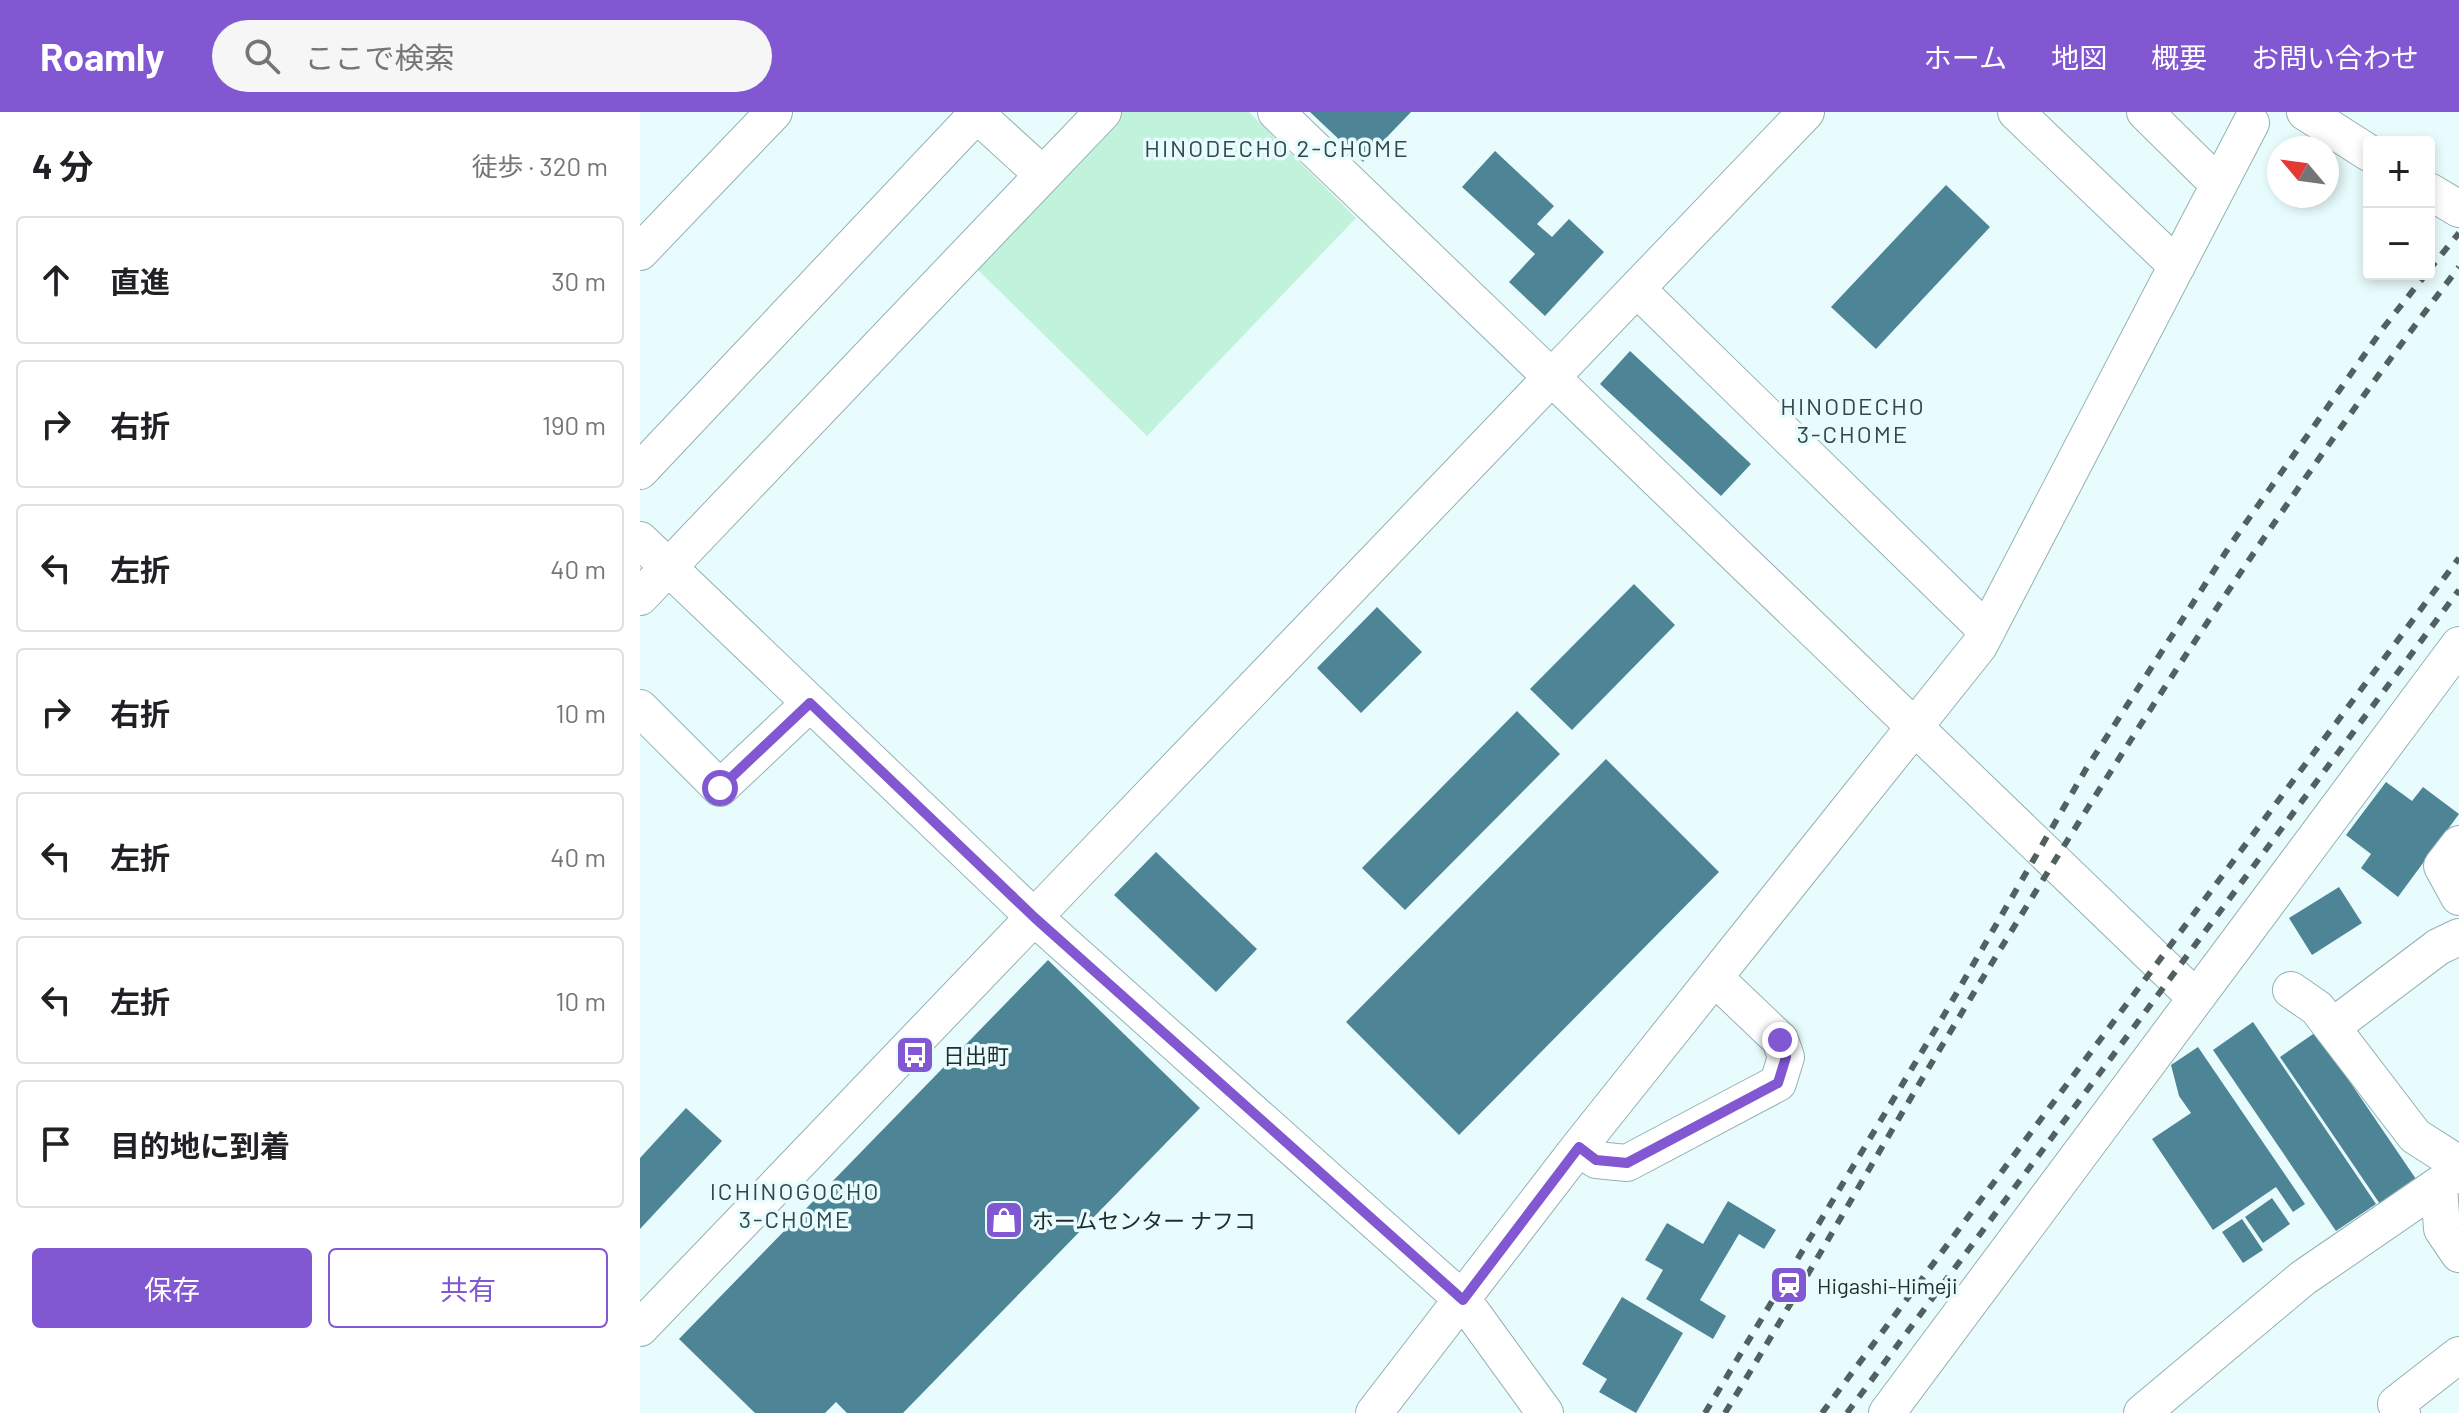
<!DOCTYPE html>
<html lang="ja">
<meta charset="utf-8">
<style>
:root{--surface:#fff;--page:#f6f6f6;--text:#202124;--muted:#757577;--line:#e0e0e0;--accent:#8158d2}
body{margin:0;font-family:Barlow,"Noto Sans JP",sans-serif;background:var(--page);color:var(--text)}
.controls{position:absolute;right:24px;top:24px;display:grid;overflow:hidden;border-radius:8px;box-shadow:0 4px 12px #0003}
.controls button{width:72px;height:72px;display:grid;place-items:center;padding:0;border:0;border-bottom:2px solid var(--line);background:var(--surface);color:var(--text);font:40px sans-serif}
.compass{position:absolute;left:1627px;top:24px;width:72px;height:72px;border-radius:50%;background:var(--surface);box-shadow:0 4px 12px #0003;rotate:299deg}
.stop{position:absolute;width:24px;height:24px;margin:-18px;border:6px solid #8158d2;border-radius:50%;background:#fff}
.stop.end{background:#8158d2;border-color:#fff;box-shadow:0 2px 8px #0008}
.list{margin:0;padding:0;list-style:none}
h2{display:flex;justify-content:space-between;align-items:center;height:104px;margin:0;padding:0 32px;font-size:34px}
h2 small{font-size:26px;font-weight:400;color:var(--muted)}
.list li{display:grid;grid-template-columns:52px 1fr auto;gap:24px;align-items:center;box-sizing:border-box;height:128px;margin:0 16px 16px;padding:0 16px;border:2px solid var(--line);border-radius:8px}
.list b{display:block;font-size:30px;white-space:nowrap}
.list em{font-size:26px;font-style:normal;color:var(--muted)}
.actions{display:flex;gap:16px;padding:24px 32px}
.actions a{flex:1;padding:18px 0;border:2px solid var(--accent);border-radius:8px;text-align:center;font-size:28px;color:var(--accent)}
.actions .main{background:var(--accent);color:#fff}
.icon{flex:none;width:44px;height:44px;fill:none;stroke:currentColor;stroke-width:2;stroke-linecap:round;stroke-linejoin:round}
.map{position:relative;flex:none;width:1819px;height:1301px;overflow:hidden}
header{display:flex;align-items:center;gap:48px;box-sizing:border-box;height:112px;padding:0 40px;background:var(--accent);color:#fff}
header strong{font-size:38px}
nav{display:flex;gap:44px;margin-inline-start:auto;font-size:28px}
.search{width:560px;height:72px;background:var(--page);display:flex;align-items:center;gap:20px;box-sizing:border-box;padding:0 28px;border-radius:44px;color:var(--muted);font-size:30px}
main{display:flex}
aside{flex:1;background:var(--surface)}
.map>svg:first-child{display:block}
</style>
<header>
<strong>Roamly</strong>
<div class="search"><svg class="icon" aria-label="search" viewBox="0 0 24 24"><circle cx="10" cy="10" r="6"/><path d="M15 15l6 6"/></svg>ここで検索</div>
<nav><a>ホーム</a><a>地図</a><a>概要</a><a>お問い合わせ</a></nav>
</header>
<main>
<aside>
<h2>4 分<small>徒歩 · 320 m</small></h2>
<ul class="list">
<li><svg class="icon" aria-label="ahead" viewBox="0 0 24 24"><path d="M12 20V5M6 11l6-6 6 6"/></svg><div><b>直進</b></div><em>30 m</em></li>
<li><svg class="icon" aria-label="right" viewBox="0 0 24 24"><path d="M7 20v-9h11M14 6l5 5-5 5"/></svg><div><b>右折</b></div><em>190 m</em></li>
<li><svg class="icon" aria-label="left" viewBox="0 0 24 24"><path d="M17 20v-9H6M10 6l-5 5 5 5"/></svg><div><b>左折</b></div><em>40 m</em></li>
<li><svg class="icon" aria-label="right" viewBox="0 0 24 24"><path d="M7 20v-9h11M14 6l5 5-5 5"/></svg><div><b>右折</b></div><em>10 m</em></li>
<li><svg class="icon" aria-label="left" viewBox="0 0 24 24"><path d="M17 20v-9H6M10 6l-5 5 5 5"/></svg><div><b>左折</b></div><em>40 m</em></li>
<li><svg class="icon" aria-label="left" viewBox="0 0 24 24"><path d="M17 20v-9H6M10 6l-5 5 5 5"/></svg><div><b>左折</b></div><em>10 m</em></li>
<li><svg class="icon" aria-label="arrive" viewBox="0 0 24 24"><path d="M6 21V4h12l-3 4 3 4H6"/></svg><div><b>目的地に到着</b></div></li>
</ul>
<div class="actions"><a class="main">保存</a><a>共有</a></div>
</aside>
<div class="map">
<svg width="1819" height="1301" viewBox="0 0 1819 1301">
<rect width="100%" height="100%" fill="#e9fcfd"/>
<path fill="#c1f2db" d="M 476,0 L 609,0 L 716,106 L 507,324 L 330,150 Z"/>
<path fill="#4d8597" d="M 670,0 L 771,0 L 723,50 Z
M 855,39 L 914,94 L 897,112 L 912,125 L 929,107 L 964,140 L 905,204 L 869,170 L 895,142 L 822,75 Z
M 1306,73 L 1350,115 L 1236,237 L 1191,195 Z
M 990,239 L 1111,352 L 1081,384 L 960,272 Z
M 994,472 L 1035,513 L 932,618 L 890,577 Z
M 737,495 L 782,540 L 721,601 L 677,556 Z
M 877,599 L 920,642 L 765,798 L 722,756 Z
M 966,647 L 1079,760 L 819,1023 L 706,910 Z
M 1746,670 L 1772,689 L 1783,675 L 1819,702 L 1758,785 L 1721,756 L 1731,742 L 1706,723 Z
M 516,740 L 617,837 L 576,880 L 474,783 Z
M 1699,775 L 1722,811 L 1672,843 L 1649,806 Z
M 408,848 L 560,996 L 263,1301 L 207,1301 L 196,1290 L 185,1301 L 115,1301 L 39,1227 Z
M 1613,910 L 1736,1092 L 1696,1119 L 1573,938 Z
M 1676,920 L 1778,1070 L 1742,1095 L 1640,945 Z
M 1558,935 L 1665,1092 L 1653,1100 L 1636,1075 L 1573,1118 L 1512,1027 L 1551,1001 L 1539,984 L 1531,953 Z
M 46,996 L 82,1029 L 0,1117 L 0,1046 Z
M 1632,1086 L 1650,1112 L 1623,1131 L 1605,1105 Z
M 1088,1089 L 1136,1118 L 1124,1137 L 1099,1122 L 1060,1188 L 1086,1204 L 1073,1227 L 1006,1187 L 1023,1158 L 1005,1148 L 1027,1111 L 1063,1132 Z
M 1602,1107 L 1623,1138 L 1603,1151 L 1582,1120 Z
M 982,1185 L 1043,1221 L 996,1301 L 959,1280 L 967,1267 L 942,1252 Z"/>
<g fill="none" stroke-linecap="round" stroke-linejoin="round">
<g stroke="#93b1b4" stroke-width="38">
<path id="minor" d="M 334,0 L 401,61
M 636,0 L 1556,886
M 1376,0 L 1537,154
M 1505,0 L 1579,73
M 1665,0 L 1729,41
M 1789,79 L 1819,97
M 0,140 L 134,0
M 997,177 L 1347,519
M 0,359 L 337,2
M 0,428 L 395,806 L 823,1188 L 905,1301
M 0,485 L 463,0
M 0,596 L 80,676 L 170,591
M 1819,732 L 1802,754 L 1819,785
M 1651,878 L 1677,896 L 1775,1024 L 1819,1052
M 1692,915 L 1798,835 L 1819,825
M 939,1035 L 956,1048 L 987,1051 L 1138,971 L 1146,945 L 1140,928 L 1075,866
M 1799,1075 L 1802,1117 L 1819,1142
M 0,1216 L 1166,0
M 734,1301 L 939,1035 L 1339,534 L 1611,11
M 1247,1301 L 1819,533
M 1502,1301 L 1663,1166 L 1819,1059
M 1762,1301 L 1756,1292 L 1819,1243"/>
</g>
<use href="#minor" stroke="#fff" stroke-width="36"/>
<path stroke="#526061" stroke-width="6" stroke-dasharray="10 10" stroke-linecap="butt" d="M 1789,158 L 1819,121
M 1065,1301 L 1304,903 L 1446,657 L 1593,429 L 1744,215 L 1786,162
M 1085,1301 C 1164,1172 1237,1041 1315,912 C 1471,653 1635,396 1819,155
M 1182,1301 L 1819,446
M 1207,1301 L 1819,478"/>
</g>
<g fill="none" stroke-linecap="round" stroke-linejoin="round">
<path stroke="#8158d2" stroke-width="10" d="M 80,676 L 170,591 L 395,806 L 823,1188 L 939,1035 L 956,1048 L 987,1051 L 1138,971 L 1146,945 L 1140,928"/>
</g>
<defs>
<g id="bus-square" transform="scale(2)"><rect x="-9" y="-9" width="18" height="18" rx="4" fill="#8158d2" stroke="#e9fcfd"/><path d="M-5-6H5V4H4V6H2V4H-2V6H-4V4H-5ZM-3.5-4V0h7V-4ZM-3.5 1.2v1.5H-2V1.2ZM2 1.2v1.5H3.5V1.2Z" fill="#fff"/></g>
<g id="shop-square" transform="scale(2)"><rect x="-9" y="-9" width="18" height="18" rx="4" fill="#8158d2" stroke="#e9fcfd"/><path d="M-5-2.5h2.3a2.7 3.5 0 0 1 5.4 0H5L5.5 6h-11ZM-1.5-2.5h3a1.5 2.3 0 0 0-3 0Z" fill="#fff"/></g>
<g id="station-square" transform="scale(2)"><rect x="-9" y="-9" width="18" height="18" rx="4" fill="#8158d2" stroke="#e9fcfd"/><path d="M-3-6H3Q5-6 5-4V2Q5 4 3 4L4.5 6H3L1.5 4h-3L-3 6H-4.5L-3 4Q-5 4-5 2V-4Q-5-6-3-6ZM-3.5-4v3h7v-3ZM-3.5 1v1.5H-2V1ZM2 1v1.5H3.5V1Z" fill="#fff"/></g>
</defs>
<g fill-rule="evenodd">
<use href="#bus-square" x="275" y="943"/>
<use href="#shop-square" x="364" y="1108"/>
<use href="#station-square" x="1149" y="1173"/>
</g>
<g text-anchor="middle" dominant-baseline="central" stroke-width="7" stroke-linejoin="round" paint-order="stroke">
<g font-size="22" fill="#212d2e" stroke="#e9fcfd" text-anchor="start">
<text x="303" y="943">日出町</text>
<text x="392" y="1108">ホームセンター ナフコ</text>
<text x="1177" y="1173">Higashi-Himeji</text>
</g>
<g font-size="24" letter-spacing="2" fill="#2e494c" stroke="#e9fcfd">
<text x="637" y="35">HINODECHO 2-CHOME</text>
<text x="1213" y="293">HINODECHO<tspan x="1213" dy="28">3-CHOME</tspan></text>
<text x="155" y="1078">ICHINOGOCHO<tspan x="155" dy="28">3-CHOME</tspan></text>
</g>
</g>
</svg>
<div class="controls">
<button>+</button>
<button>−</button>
</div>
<svg class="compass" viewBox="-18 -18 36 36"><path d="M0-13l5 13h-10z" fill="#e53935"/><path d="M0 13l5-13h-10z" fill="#757577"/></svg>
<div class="stop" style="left:80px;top:676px"></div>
<div class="stop end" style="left:1140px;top:928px"></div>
</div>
</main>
